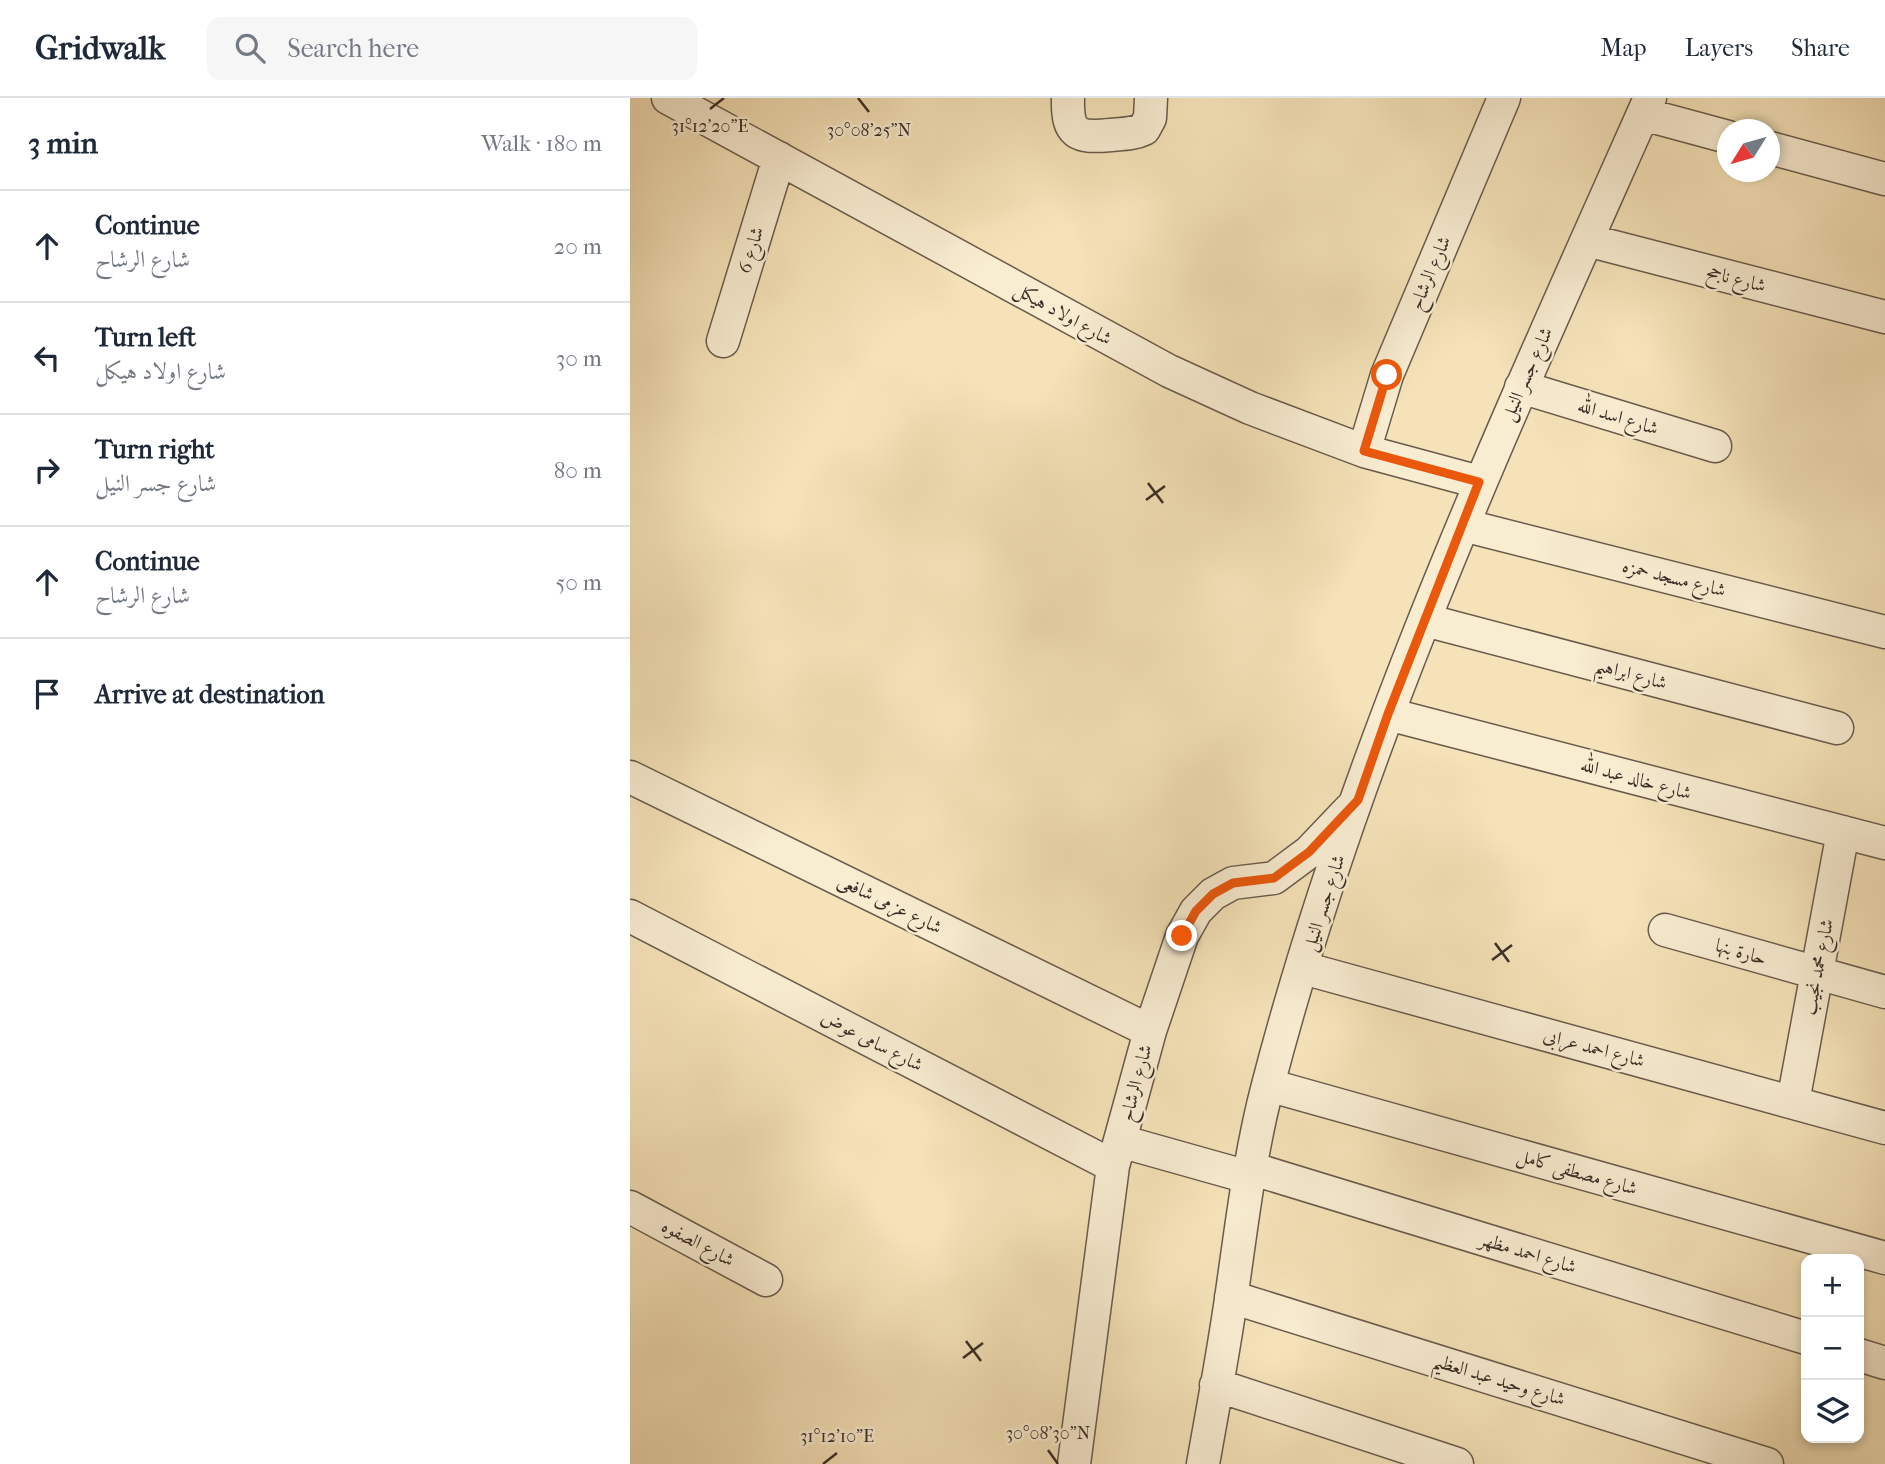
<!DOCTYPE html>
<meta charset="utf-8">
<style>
:root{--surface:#fff;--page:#f6f6f7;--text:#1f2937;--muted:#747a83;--line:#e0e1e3}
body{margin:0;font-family:"IM FELL French Canon",Amiri,serif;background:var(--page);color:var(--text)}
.controls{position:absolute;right:21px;bottom:21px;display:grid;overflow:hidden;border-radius:14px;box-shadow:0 4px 10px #0003}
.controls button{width:63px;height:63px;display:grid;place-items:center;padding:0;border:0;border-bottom:2px solid var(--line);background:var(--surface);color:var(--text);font:35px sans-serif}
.compass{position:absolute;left:1087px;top:21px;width:63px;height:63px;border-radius:50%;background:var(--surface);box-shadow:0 4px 10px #0003;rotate:233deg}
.stop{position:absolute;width:21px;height:21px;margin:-16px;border:5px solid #ea580c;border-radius:50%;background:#fff}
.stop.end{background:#ea580c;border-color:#fff;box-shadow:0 2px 7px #0008}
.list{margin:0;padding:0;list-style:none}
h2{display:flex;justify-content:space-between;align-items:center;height:91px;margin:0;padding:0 28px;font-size:30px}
h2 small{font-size:23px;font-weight:400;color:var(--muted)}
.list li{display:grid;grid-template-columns:46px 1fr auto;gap:21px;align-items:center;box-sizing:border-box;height:112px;padding:0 28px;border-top:2px solid var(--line)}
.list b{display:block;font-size:26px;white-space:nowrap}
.list p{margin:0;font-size:23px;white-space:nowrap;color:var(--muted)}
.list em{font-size:23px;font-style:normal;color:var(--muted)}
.icon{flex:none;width:38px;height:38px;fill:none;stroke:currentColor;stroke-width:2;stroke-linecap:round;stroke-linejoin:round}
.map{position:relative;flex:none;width:1255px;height:1366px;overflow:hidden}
header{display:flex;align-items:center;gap:42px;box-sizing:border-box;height:98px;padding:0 35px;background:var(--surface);border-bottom:2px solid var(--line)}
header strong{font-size:33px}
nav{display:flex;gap:38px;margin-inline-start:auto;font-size:24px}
.search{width:490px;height:63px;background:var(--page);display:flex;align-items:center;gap:18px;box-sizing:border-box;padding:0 24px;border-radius:14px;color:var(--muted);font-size:26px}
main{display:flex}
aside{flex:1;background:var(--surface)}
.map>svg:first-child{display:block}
</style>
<header>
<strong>Gridwalk</strong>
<div class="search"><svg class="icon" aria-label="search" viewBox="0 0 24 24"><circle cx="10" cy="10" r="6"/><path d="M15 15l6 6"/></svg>Search here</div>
<nav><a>Map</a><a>Layers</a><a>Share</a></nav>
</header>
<main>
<aside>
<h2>3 min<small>Walk · 180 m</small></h2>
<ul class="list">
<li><svg class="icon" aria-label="ahead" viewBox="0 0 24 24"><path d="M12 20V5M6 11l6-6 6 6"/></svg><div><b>Continue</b><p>شارع الرشاح</p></div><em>20 m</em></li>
<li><svg class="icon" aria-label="left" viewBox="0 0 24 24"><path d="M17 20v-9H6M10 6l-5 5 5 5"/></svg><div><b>Turn left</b><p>شارع اولاد هيكل</p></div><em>30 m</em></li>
<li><svg class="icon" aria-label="right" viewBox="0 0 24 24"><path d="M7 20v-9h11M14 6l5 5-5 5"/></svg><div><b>Turn right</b><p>شارع جسر النيل</p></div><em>80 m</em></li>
<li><svg class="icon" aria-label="ahead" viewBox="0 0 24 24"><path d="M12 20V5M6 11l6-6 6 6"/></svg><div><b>Continue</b><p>شارع الرشاح</p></div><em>50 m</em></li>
<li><svg class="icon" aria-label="arrive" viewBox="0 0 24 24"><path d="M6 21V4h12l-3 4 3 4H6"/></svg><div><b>Arrive at destination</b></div></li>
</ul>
</aside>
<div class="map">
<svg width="1255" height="1366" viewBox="0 0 1255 1366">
<rect width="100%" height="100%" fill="#f5e2b8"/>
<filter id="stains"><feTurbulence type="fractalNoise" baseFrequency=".00286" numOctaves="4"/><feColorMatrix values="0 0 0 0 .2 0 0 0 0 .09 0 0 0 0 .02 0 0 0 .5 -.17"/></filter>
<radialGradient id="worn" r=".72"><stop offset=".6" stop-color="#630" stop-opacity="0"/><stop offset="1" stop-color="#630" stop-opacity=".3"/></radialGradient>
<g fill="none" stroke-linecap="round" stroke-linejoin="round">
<g stroke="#695b4c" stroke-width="35">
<path id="minor" d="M 38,0 L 539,273 L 620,310 L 734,353 L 849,384
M 438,0 C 437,37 447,40 481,37 C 492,36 504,36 514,31 L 520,20 L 521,0
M 1013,16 L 1098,39
M 1140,50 L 1255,81
M 957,142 L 1255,219
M 93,243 L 149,60
M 891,289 L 1085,348
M 734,353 L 757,277 L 874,0
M 833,427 L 1255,534
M 795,522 L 1207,630
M 758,616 L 1255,745
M 0,679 L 520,933
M 0,818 L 483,1068
M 1035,832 L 1255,894
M 673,870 L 1255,1030
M 638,987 L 1255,1160
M 1163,1004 L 1213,734
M 490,1043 L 618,1079
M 620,1070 L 1176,1240
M 0,1109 L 136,1182
M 601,1199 L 1137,1366
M 1229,1257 L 1255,1265
M 586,1287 L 827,1366
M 444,1366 L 483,1068 L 520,933 L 552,838 L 566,813 L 583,796 L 603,785 L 644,780 L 679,754 L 720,711
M 573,1366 C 583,1309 594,1252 602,1194 C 612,1125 620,1055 638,987 C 727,645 877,322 1020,0"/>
</g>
<use href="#minor" stroke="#f8ecd1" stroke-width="32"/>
</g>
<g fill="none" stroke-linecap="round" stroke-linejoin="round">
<path stroke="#ea580c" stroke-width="9" d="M 552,838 L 566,813 L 583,796 L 603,785 L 644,780 L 679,754 L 728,702 L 758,616 L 849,384 L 734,353 L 757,277"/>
</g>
<path fill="none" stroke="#3a2e28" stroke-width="2.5" d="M 228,0 L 239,14M 80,11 L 94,0M 518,385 L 533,405M 516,402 L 535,388M 865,845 L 879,864M 862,862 L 882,847M 336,1243 L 351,1263M 333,1260 L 353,1245M 418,1352 L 428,1366M 193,1366 L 207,1355"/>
<g text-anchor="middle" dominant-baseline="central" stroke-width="5" stroke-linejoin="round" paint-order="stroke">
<g font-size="19" fill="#3a2e28" stroke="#f8ecd1">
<text transform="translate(121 152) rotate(-73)">شارع 6</text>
<text transform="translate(800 175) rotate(-67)">شارع الرشاح</text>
<text transform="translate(1106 181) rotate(14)">شارع ناجح</text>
<text transform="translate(433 216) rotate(29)">شارع اولاد هيكل</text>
<text transform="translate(897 276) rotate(-66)">شارع جسر النيل</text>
<text transform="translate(988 319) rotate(17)">شارع اسد الله</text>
<text transform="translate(1044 480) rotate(14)">شارع مسجد حمزه</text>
<text transform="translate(1001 576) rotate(15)">شارع ابراهيم</text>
<text transform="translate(1006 681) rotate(15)">شارع خالد عبد الله</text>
<text transform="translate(694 805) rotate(-72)">شارع جسر النيل</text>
<text transform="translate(260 806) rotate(26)">شارع عزمى شافعى</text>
<text transform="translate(1111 854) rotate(16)">حارة بنها</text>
<text transform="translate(1188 869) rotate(-79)">شارع محمد نجيب</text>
<text transform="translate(242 943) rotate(27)">شارع سامى عوض</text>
<text transform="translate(964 950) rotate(15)">شارع احمد عرابى</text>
<text transform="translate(506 985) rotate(-75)">شارع الرشاح</text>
<text transform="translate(947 1074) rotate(16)">شارع مصطفى كامل</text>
<text transform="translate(68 1145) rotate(28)">شارع الصفوه</text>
<text transform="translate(898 1155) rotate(17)">شارع احمد مظهر</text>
<text transform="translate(869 1282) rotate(17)">شارع وحيد عبد العظيم</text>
</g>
</g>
<g font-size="18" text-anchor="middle" fill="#3a2e28" stroke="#f8ecd1" stroke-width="5" stroke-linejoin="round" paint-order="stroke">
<text x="80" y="34">31°12'20"E</text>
<text x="239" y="38">30°08'25"N</text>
<text x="418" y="1341">30°08'30"N</text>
<text x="207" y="1344">31°12'10"E</text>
</g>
<rect width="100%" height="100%" filter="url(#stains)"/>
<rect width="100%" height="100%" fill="url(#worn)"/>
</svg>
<div class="controls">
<button>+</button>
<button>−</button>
<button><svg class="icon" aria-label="layers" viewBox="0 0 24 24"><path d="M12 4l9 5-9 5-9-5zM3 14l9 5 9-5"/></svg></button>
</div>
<svg class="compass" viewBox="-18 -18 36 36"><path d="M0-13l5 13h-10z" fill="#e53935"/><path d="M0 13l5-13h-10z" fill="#747a83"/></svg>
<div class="stop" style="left:757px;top:277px"></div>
<div class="stop end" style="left:552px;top:838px"></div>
</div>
</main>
